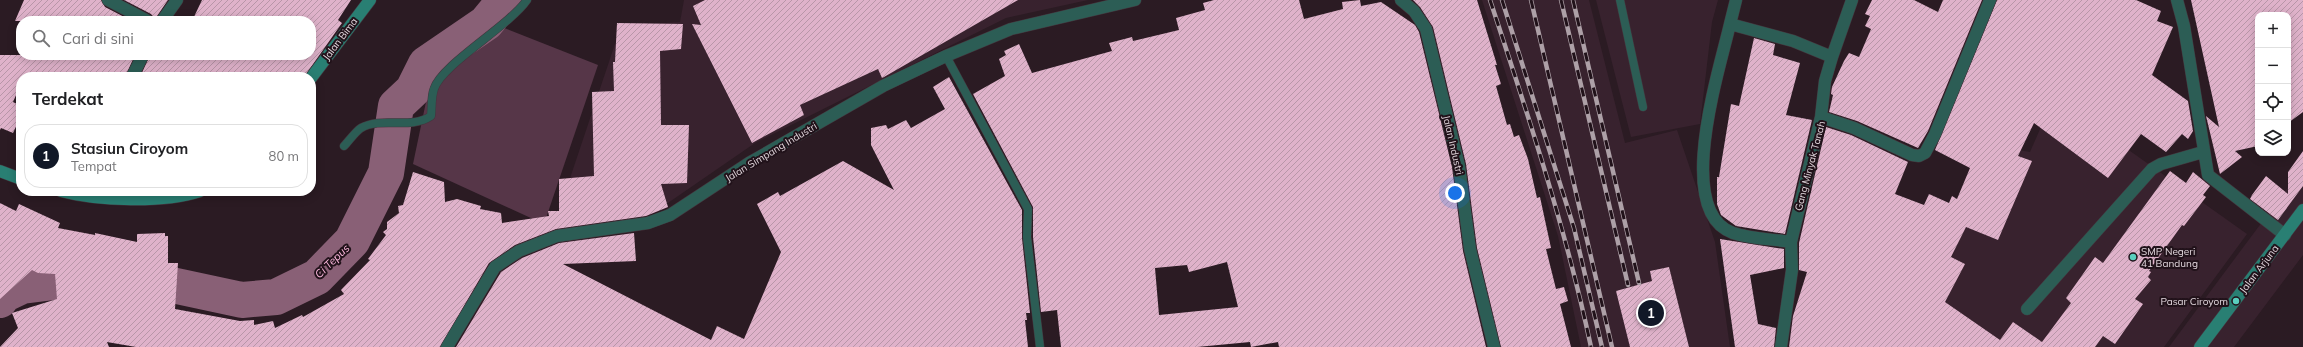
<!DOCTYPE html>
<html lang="id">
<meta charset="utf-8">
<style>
:root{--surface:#fff;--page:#f2f2f2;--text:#202124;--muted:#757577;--line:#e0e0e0;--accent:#111827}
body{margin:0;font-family:Mulish,sans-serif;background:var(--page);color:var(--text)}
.controls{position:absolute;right:12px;top:12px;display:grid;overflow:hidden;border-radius:8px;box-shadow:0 2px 10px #0003}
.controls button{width:36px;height:36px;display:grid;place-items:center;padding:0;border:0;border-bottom:1px solid var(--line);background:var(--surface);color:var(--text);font:20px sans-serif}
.you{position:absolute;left:1455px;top:193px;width:14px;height:14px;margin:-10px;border:3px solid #fff;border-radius:50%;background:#1a73e8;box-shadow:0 0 0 6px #1a73e833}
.badge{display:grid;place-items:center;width:26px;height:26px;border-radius:50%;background:var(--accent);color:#fff;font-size:13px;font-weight:700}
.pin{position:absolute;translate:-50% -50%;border:2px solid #fff;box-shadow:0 1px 4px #0006}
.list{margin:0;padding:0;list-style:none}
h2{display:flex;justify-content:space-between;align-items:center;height:52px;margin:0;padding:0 16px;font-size:17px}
h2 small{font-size:13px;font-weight:400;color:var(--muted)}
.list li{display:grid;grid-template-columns:26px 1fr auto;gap:12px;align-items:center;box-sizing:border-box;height:64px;margin:0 8px 8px;padding:0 8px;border:1px solid var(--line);border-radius:16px}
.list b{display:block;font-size:15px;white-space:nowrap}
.list p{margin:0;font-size:13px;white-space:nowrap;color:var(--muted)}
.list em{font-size:13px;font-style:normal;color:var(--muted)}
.icon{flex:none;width:22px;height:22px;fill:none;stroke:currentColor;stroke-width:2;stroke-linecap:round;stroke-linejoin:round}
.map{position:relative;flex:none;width:2303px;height:347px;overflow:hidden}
.search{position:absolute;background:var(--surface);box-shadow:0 2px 10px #0003;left:16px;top:16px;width:300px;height:44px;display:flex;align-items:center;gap:10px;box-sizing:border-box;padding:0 14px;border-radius:16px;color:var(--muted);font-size:15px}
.panel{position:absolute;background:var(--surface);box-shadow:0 2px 10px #0003;left:16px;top:72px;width:300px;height:124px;border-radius:16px}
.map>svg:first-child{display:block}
</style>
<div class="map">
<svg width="2303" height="347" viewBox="0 0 2303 347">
<defs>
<pattern id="building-hatch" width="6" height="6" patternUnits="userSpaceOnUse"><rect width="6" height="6" fill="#dfb2ca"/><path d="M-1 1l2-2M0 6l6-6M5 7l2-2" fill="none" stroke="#b896a8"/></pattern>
</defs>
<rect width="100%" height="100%" fill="#2b1b23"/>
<path fill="#38222e" d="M 684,0 L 1088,0 L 1006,18 L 755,143 L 665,205 L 554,226 L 621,26 L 680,22 Z
M 1482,0 L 1589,0 L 1625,143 L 1677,130 L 1715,242 L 1730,347 L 1581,347 L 1558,236 Z
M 1596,0 L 1718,0 L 1712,22 L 1700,124 L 1631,137 Z
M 2054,97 L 2247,234 L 2164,347 L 1952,347 L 1931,332 L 1946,272 L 1996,146 L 2030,152 Z
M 2303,167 L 2303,255 L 2234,347 L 2169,347 Z"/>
<path fill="#563648" d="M 502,27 L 598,65 L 544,224 L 413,164 L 427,97 L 438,72 Z"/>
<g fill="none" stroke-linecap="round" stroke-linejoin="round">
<path stroke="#896076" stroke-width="6" d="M 113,193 L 131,193
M 148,193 L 168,191"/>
<path stroke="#896076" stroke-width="36" d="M 0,300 L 3,295 L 22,286 L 54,282 L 100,287 L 150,283 L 172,285 L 242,300 L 276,297 L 317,277 L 352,241 L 386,173 L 396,106 L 413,90 L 426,64 L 486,23 L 505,0"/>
</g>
<path fill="url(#building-hatch)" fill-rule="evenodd" d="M 24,0 L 101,0 L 105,7 L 132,21 L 15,21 Z
M 124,0 L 168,0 L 155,19 L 151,14 Z
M 202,0 L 351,0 L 338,20 L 342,23 L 304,77 L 140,77 L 150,55 L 311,55 L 311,21 L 192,21 Z
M 705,0 L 1018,0 L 884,77 L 882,78 L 878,69 L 800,105 L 804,115 L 752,143 L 692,24 L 701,25 L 693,6 Z
M 1214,0 L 1299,0 L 1304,19 L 1343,9 L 1342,2 L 1360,0 L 1361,6 L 1381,2 L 1415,25 L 1419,32 L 1452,167 L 1463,251 L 1486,347 L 1279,347 L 1278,342 L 1251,347 L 1250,342 L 1197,347 L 1061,347 L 1057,310 L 1041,312 L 1033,237 L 1033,207 L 973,94 L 1005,76 L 999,59 L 1006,55 L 1004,51 L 1019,44 L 1032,73 L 1112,51 L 1109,43 L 1132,37 L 1133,41 L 1179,30 L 1176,18 L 1205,10 L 1203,3 ZM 1227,262 L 1238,307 L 1159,315 L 1155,268 L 1187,265 L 1189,272 Z
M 1413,0 L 1477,0 L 1497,65 L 1495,65 L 1501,84 L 1496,86 L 1507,125 L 1510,124 L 1514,137 L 1519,135 L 1528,159 L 1537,198 L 1540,197 L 1551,248 L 1546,249 L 1556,289 L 1564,287 L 1568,301 L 1560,304 L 1571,347 L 1501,347 L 1477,248 L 1466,164 L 1433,27 L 1420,7 Z
M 1872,0 L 1914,0 L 1938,12 L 1943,0 L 1982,0 L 1928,131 L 1918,148 L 1857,121 L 1829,112 L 1833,95 L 1831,94 L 1832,87 L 1844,61 L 1849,53 L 1859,57 L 1871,29 L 1865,26 L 1870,16 L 1865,14 Z
M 1997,0 L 2136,0 L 2161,11 L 2157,21 L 2173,27 L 2152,75 L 2188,101 L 2193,131 L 2188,139 L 2182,134 L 2166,152 L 2141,134 L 2108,178 L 2034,123 L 2018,156 L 2032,161 L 1998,240 L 1966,227 L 1951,257 L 1965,264 L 1945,302 L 2000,340 L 2013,322 L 2042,342 L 2071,303 L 2066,298 L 2095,257 L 2103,263 L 2170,171 L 2186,183 L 2193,172 L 2210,186 L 2203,195 L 2206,197 L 2184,226 L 2182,225 L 2149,271 L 2151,272 L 2148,277 L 2151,280 L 2135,299 L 2143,304 L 2115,344 L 2103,336 L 2095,347 L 1789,347 L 1793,316 L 1807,272 L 1799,270 L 1799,243 L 1826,127 L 1851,135 L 1908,162 L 1895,194 L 1924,205 L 1929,194 L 1949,203 L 1952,196 L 1957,199 L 1970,168 L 1935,150 Z
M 2191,0 L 2303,0 L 2303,112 L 2288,123 L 2288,15 L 2258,15 L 2258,146 L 2235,151 L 2242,157 L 2220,174 L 2206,116 L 2219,127 Z
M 617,23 L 683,24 L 681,49 L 660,51 L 661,125 L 689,125 L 687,183 L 661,184 L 668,207 L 646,216 L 556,229 L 515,245 L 489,263 L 440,347 L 136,347 L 107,342 L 109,347 L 0,347 L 18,328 L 12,313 L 57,299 L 55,274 L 38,273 L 32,270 L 0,299 L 0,203 L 16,211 L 19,204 L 60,223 L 58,228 L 95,235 L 95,233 L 137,242 L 137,234 L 165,233 L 165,236 L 168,236 L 168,263 L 178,263 L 175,309 L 240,321 L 254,320 L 254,325 L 273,321 L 275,328 L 302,315 L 303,317 L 344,294 L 341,290 L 370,260 L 368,259 L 386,235 L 383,232 L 387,229 L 387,222 L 399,213 L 398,206 L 403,205 L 413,172 L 444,182 L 445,202 L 457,199 L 481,206 L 480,209 L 501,213 L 502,223 L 549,216 L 548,211 L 559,211 L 559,179 L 594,176 L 592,92 L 614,91 L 613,62 L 615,62 Z
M 1754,38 L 1775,44 L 1773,55 L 1800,63 L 1786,115 L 1812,120 L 1785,234 L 1736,226 L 1721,215 L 1717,204 L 1717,177 L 1719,177 L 1731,104 L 1739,106 Z
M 0,55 L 135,55 L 125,77 L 21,77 L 21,84 L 13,102 L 21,106 L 21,116 L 13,133 L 1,128 L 0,130 Z
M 949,77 L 1022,210 L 1022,238 L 1030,313 L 1026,313 L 1027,320 L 1025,320 L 1028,347 L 456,347 L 501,272 L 522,258 L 559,243 L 634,233 L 636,261 L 563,264 L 711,340 L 717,326 L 744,339 L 781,252 L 757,204 L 778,192 L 780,196 L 843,161 L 894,190 L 871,145 L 871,128 L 886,125 L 888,129 L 906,120 L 911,128 L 945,109 L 933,87 Z
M 2303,151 L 2303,186 L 2278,220 L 2250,199 L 2252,195 L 2266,176 L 2288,194 L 2288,172 Z
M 1720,239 L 1784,249 L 1784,268 L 1750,275 L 1758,324 L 1776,328 L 1774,347 L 1735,347 Z
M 1669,267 L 1689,347 L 1630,347 L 1616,291 L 1652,281 L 1650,271 Z"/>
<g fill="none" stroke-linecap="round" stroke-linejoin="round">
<g stroke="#45353d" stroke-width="9">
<path id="lane" d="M 1620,0 L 1643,107
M 946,56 L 1028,209 L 1027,237 L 1040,347
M 344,146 C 349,141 355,132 361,128 C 382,116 410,130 431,116 C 432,108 431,97 434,89 C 441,65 509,26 527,0"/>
</g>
<g stroke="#45353d" stroke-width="13">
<path id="street" d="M 108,0 L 148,21
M 1401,0 L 1414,11 L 1426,29 L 1459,166 L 1470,249 L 1494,347
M 1736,0 L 1730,24 L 1793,41 L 1832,57 L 1825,81 L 1821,117
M 2177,0 L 2184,26 L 2208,175 L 2285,235
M 162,21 L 177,0
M 1730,24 C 1720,68 1673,212 1733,233 C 1751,239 1772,239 1791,242
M 1832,57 L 1852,0
M 132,77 L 143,55
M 2027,309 L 2152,169 L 2161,164 L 2203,152
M 447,347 L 495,267 L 519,251 L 557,236 L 648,223 L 670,215 L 749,163 L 883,86 L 946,56 L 1011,29 L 1135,0
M 1781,347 L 1792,270 L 1791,242 L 1821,117 L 1854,128 L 1912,155 L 1919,156 L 1925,153 L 1935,134 L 1990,0"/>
</g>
<g stroke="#45353d" stroke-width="13">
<path id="secondary" d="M 311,78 L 370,0
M 0,171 L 21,179
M 61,191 C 98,201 164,203 200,191
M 2200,347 L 2303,210"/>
</g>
<use href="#lane" stroke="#2c5d55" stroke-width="8"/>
<use href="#street" stroke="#2c5d55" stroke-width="12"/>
<use href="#secondary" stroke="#297f73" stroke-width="12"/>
<g stroke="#ada0a7" stroke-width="4.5">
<path id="rail" d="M 1490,0 C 1528,115 1566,229 1591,347
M 1502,0 L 1574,228 L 1602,347
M 1531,0 L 1612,347
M 1561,0 L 1628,285
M 1573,0 L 1639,283"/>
</g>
<use href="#rail" stroke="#21121a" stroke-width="3" stroke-dasharray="9" stroke-linecap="butt"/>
</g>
<g fill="#5acebe" stroke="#21121a" stroke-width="1.5">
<circle cx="2133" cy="257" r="4"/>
<circle cx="2236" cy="301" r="4"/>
</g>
<g text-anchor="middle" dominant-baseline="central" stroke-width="4" stroke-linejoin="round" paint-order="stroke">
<g font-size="10" fill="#e3d8de" stroke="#21121a">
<text transform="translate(340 39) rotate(-53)">Jalan Bima</text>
<text transform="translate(1453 145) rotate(77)">Jalan Industri</text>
<text transform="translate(771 152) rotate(-31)">Jalan Simpang Industri</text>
<text transform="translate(1810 166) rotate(-75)">Gang Minyak Tanah</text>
<text transform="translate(2259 269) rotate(-53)">Jalan Arjuna</text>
</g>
<g font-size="10" fill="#e3d8de" stroke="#21121a" text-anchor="start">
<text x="2141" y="251">SMP Negeri<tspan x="2141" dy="12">41 Bandung</tspan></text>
<text x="2228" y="301" text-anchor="end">Pasar Ciroyom</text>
</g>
<g font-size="11" font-style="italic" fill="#fdb9de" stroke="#21121a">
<text transform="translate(332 261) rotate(-44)">Ci Tepus</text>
</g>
</g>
</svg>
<div class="controls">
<button>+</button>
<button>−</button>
<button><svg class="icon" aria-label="locate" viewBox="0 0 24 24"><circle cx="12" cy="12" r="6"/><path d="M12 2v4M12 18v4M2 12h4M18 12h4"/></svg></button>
<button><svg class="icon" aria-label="layers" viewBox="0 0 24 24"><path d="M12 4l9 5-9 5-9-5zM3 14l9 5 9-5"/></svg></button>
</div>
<div class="you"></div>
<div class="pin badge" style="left:1651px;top:313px">1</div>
<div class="search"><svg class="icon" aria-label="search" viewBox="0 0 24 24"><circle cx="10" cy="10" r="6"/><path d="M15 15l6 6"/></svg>Cari di sini</div>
<section class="panel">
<h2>Terdekat<small></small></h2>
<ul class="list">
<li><span class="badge">1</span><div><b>Stasiun Ciroyom</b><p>Tempat</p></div><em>80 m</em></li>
</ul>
</section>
</div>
